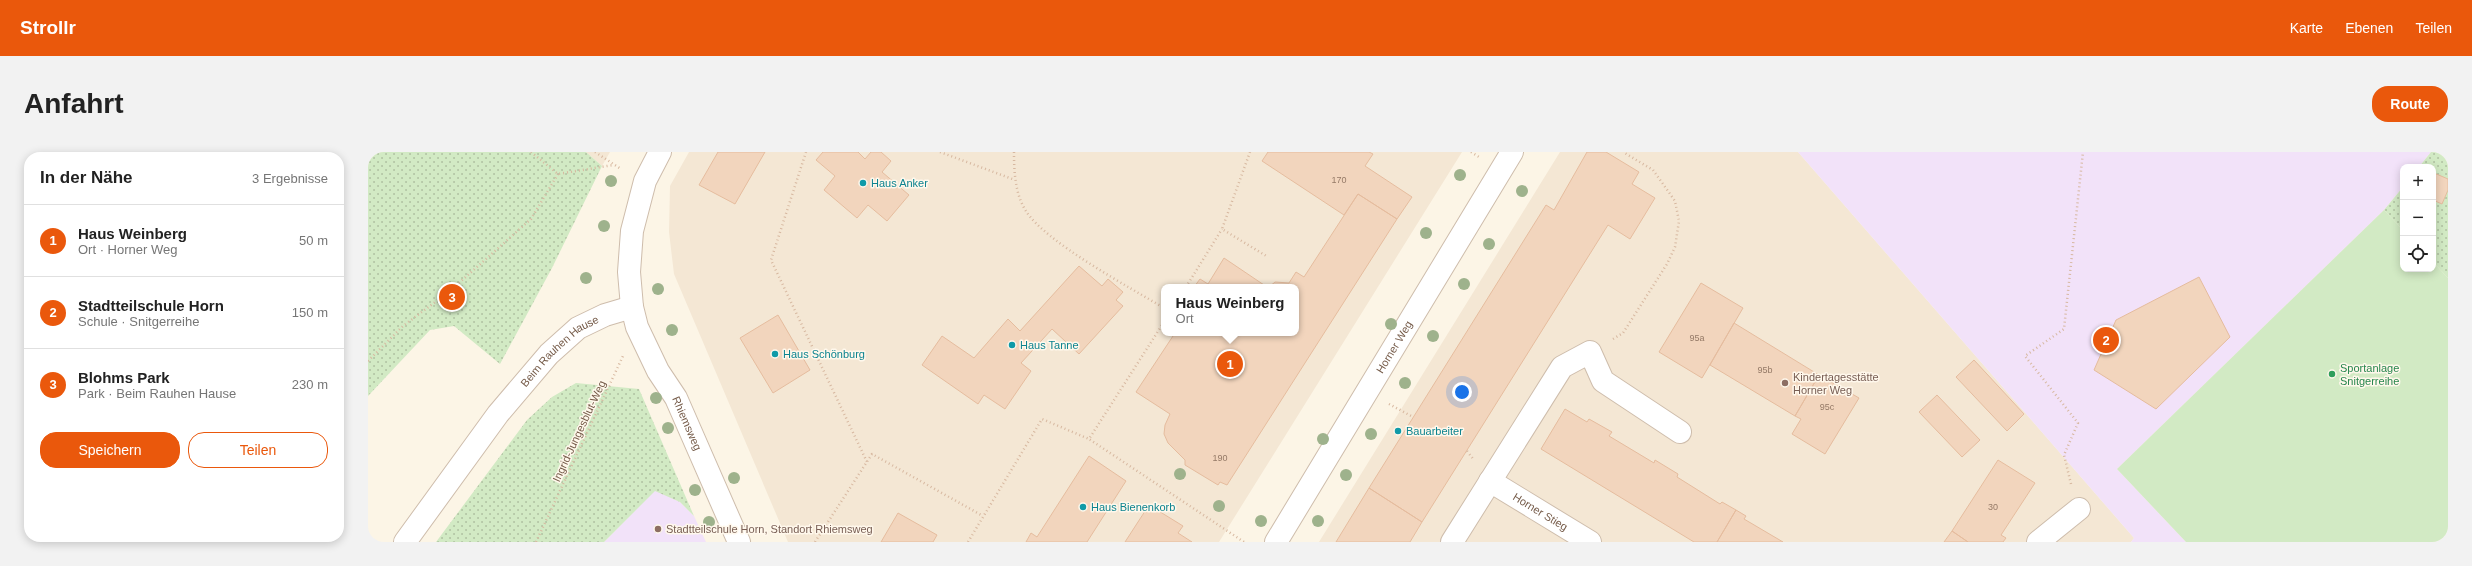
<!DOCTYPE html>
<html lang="de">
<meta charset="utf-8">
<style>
:root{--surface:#fff;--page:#f2f2f2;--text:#222;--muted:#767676;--line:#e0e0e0;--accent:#ea580c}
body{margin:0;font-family:Helvetica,sans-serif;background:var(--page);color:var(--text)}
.controls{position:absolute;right:12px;top:12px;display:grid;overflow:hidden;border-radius:8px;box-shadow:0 2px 10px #0003}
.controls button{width:36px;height:36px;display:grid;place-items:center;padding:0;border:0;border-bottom:1px solid var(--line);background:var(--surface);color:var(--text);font:20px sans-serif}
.you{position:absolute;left:1094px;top:240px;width:14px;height:14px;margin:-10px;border:3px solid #fff;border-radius:50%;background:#1a73e8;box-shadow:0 0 0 6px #1a73e833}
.badge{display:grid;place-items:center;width:26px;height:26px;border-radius:50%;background:var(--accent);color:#fff;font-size:13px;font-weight:700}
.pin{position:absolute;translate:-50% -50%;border:2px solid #fff;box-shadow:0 1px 4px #0006}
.popup{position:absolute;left:793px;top:132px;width:138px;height:52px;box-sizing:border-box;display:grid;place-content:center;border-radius:8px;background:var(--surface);filter:drop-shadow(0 1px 3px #0005);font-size:13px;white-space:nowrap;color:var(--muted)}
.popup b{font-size:15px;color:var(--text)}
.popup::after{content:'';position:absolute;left:50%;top:100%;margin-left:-8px;border:8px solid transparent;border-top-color:var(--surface)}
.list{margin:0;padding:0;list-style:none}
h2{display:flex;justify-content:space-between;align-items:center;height:52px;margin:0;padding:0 16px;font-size:17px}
h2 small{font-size:13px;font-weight:400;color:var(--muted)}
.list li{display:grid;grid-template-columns:26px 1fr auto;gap:12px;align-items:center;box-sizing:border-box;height:72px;padding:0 16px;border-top:1px solid var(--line)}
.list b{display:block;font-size:15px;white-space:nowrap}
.list p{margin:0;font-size:13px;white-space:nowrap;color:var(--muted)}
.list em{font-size:13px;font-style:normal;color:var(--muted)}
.actions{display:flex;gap:8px;padding:12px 16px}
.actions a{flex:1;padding:9px 0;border:1px solid var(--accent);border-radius:16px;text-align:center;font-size:14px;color:var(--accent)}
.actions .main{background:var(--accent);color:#fff}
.icon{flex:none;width:22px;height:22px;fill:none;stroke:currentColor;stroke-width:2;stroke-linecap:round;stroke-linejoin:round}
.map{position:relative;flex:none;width:2080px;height:390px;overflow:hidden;border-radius:16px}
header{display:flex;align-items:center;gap:24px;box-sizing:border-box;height:56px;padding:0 20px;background:var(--accent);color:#fff}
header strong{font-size:19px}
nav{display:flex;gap:22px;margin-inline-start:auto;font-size:14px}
.intro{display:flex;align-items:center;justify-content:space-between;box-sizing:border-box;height:96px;padding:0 24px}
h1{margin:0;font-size:28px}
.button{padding:10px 18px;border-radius:16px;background:var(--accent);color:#fff;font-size:14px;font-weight:700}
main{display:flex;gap:24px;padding:0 24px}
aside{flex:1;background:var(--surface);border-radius:16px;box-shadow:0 2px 10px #0003}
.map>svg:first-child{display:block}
</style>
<header>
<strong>Strollr</strong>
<nav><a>Karte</a><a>Ebenen</a><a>Teilen</a></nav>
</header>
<div class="intro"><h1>Anfahrt</h1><a class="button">Route</a></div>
<main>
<aside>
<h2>In der Nähe<small>3 Ergebnisse</small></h2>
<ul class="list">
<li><span class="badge">1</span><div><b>Haus Weinberg</b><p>Ort · Horner Weg</p></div><em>50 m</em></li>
<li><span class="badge">2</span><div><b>Stadtteilschule Horn</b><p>Schule · Snitgerreihe</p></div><em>150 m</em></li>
<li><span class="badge">3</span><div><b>Blohms Park</b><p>Park · Beim Rauhen Hause</p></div><em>230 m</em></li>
</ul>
<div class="actions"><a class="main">Speichern</a><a>Teilen</a></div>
</aside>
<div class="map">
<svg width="2080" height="390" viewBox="0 0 2080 390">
<defs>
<pattern id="green-dots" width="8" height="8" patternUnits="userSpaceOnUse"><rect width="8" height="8" fill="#d2eac4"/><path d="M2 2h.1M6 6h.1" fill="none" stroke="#afc1a1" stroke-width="1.8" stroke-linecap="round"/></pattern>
</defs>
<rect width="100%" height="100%" fill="#fcf5e6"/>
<path fill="#f4e7d4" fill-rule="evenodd" d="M 218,0 L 242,0 L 234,14 Z
M 321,0 L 1094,0 L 851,390 L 420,390 L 306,122 L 301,80 L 302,34 ZM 796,135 L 928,135 L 928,181 L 796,181 Z
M 1192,0 L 1430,0 L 1766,386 L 1763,390 L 951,390 Z"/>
<path fill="#f2e2f9" d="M 1430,0 L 2063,0 L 2051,15 L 2035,15 L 2035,35 L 2016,58 L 1749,317 L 1818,390 L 1763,390 L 1766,386 Z
M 287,338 L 312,350 L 326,364 L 338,390 L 236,390 Z"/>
<path fill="url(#green-dots)" d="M 0,0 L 218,0 L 234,14 L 184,116 L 132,212 L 86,174 L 62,178 L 0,244 Z
M 2063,0 L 2080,0 L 2080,126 L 2065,110 L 2065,15 L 2051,15 Z
M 2035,35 L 2035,78 L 2016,58 Z
M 208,231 L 271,237 L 326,364 L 312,350 L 287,339 L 236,390 L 68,390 L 159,268 L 184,245 Z"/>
<path fill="#d2eac4" d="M 2016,58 L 2035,78 L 2035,117 L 2065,117 L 2065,110 L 2080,126 L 2080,390 L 1818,390 L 1749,317 Z"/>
<path fill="#f2d5bd" stroke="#e5bc9e" d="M 350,0 L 397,0 L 367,52 L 331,33 Z
M 455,0 L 490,0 L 497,7 L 503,0 L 513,0 L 523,9 L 514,20 L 541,43 L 519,69 L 500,53 L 489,66 L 456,38 L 467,24 L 448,8 Z
M 900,0 L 1001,0 L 1005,2 L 997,14 L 1044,45 L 1029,67 L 990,42 L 976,63 L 894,9 Z
M 1219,0 L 1238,0 L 1271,20 L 1264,32 L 1287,46 L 1262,87 L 1240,73 L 1054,370 L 1001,336 L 1178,53 L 1186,58 Z
M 2066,21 L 2080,27 L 2080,38 L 2074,52 L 2065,48 Z
M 990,42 L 1029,67 L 859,333 L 852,330 L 850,333 L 817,313 L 817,308 L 800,291 L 796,282 L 797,273 L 802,262 L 768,240 L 805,184 L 801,181 L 928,181 L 928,135 L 901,135 L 907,130 L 921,131 L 928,120 L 936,125 Z
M 856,106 L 899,135 L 826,135 L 832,127 L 840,132 Z
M 711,114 L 734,134 L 740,127 L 755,140 L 748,148 L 755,154 L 711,202 L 684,177 L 653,211 L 663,219 L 637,257 L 616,243 L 610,252 L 554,213 L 574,184 L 606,206 L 640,167 L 652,179 Z
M 1831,125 L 1862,185 L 1788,257 L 1726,218 L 1748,168 Z
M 1333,131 L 1375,156 L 1334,226 L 1291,200 Z
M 410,163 L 442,218 L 405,241 L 372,186 Z
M 1366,171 L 1451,223 L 1427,264 L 1342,213 Z
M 1606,208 L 1656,262 L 1639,279 L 1588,225 Z
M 1451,223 L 1491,246 L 1457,302 L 1424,282 L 1433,267 L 1427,264 Z
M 1569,243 L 1612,288 L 1594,305 L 1551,260 Z
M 1197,257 L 1219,270 L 1221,267 L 1244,280 L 1241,284 L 1286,311 L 1287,308 L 1310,322 L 1309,325 L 1352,352 L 1354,350 L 1368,358 L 1349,390 L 1326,390 L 1173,297 Z
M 721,304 L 758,329 L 719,390 L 658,390 L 663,381 L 669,385 Z
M 1630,308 L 1667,331 L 1633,383 L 1638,386 L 1635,390 L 1600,390 L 1584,379 Z
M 1001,336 L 1054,370 L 1042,390 L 968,390 Z
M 781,353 L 815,374 L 810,381 L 824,390 L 757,390 Z
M 1368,358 L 1378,364 L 1376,367 L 1415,390 L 1349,390 Z
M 530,361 L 569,383 L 565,390 L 513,390 Z
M 1584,379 L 1600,390 L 1576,390 Z"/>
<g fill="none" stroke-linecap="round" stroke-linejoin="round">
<g stroke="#cebdac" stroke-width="24">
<g id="minor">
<path id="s1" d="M 292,0 L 277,29 L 264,79 L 261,120 L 264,155 L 269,175 L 290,219 L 308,246 L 371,390"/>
<path id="s2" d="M 1122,329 L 1222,390"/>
<path id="s3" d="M 37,390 L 130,262 L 181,202 L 210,176 L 237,163 L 264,155"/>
<path id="s4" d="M 908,390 L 1144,0"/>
<path d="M 1084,390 L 1194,215 L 1222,200 L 1235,229 L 1312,280"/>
<path d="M 1670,390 L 1711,357"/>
</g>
</g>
<path stroke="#d7b8a0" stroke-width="2.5" stroke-dasharray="1 3" stroke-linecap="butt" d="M 163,0 L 190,22 L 245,13
M 227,0 L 253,17
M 438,0 L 403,108 L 499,310
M 572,0 L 647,28
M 646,0 C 646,20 647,42 658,59 C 677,90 763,136 796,156
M 882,0 L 854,77 L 900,105
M 1103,0 L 1111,5
M 818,135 L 854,77
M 796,170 L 721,287 L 876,390
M 1245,187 L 1255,181 L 1299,112 L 1307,95 L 1311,69 L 1307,49 L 1285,18 L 1255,0
M 0,209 L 35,174 L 82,139 L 163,67 L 190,22
M 1021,252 L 1045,265
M 1099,299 L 1106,308
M 1703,332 L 1696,303 L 1710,271 L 1657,204 L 1696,177 L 1715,0
M 168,390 L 255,204
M 447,390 L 504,302 L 615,364
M 600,390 L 674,267 L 721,287"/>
<use href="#minor" stroke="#fff" stroke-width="22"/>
</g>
<g fill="#9eb28c">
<circle cx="1092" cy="23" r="6"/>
<circle cx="243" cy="29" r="6"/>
<circle cx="1154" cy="39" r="6"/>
<circle cx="236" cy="74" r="6"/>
<circle cx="1058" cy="81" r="6"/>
<circle cx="1121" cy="92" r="6"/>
<circle cx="218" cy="126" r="6"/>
<circle cx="1096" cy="132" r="6"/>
<circle cx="290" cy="137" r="6"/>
<circle cx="1023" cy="172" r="6"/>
<circle cx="304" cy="178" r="6"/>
<circle cx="1065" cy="184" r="6"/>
<circle cx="1037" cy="231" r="6"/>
<circle cx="288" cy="246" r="6"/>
<circle cx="300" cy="276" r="6"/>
<circle cx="1003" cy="282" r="6"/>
<circle cx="955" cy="287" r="6"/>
<circle cx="812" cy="322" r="6"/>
<circle cx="978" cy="323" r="6"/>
<circle cx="366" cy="326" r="6"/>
<circle cx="327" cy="338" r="6"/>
<circle cx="851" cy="354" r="6"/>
<circle cx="893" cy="369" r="6"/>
<circle cx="950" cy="369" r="6"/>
<circle cx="341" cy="370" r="6"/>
</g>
<g fill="#0f9aa8" stroke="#fff8ec" stroke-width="1.5">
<circle cx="495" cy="31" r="4"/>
<circle cx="644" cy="193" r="4"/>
<circle cx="407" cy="202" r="4"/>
<circle cx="1030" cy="279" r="4"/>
<circle cx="715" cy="355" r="4"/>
</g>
<circle fill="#2e9e5b" stroke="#fff8ec" stroke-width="1.5" cx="1964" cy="222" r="4"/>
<g fill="#8d6e63" stroke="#fff8ec" stroke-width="1.5">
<circle cx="1417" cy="231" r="4"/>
<circle cx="290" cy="377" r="4"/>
</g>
<g text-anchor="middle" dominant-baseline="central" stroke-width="3" stroke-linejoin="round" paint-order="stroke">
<g font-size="9" fill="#957a67">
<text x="971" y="28">170</text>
<text x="1329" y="186">95a</text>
<text x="1397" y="218">95b</text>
<text x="1459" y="255">95c</text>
<text x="852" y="306">190</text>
<text x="1625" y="355">30</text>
</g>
<g font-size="11" fill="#0d838f" stroke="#fff8ec" text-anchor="start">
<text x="503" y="31">Haus Anker</text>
<text x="652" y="193">Haus Tanne</text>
<text x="415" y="202">Haus Schönburg</text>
<text x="1038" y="279">Bauarbeiter</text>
<text x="723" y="355">Haus Bienenkorb</text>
</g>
<g font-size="11" fill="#765c4a" stroke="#fff8ec">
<text stroke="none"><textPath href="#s4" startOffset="228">Horner Weg</textPath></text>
<text stroke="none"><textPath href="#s3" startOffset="247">Beim Rauhen Hause</textPath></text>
<text stroke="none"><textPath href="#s1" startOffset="290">Rhiemsweg</textPath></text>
<text transform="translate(211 279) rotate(-65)">Ingrid-Jungesblut-Weg</text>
<text stroke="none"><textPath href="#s2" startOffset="59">Horner Stieg</textPath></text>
</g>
<g font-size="11" fill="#27864d" stroke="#fff8ec" text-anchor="start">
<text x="1972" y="216">Sportanlage<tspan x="1972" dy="13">Snitgerreihe</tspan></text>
</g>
<g font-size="11" fill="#785e54" stroke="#fff8ec" text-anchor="start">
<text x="1425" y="225">Kindertagesstätte<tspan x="1425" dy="13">Horner Weg</tspan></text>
<text x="298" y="377">Stadtteilschule Horn, Standort Rhiemsweg</text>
</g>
</g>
</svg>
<div class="controls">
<button>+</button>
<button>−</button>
<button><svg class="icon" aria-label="locate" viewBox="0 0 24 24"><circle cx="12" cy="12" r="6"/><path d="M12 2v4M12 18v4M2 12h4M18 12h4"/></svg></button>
</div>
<div class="you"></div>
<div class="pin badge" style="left:862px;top:212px">1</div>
<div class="popup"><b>Haus Weinberg</b>Ort</div>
<div class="pin badge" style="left:1738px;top:188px">2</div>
<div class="pin badge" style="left:84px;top:145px">3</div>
</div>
</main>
